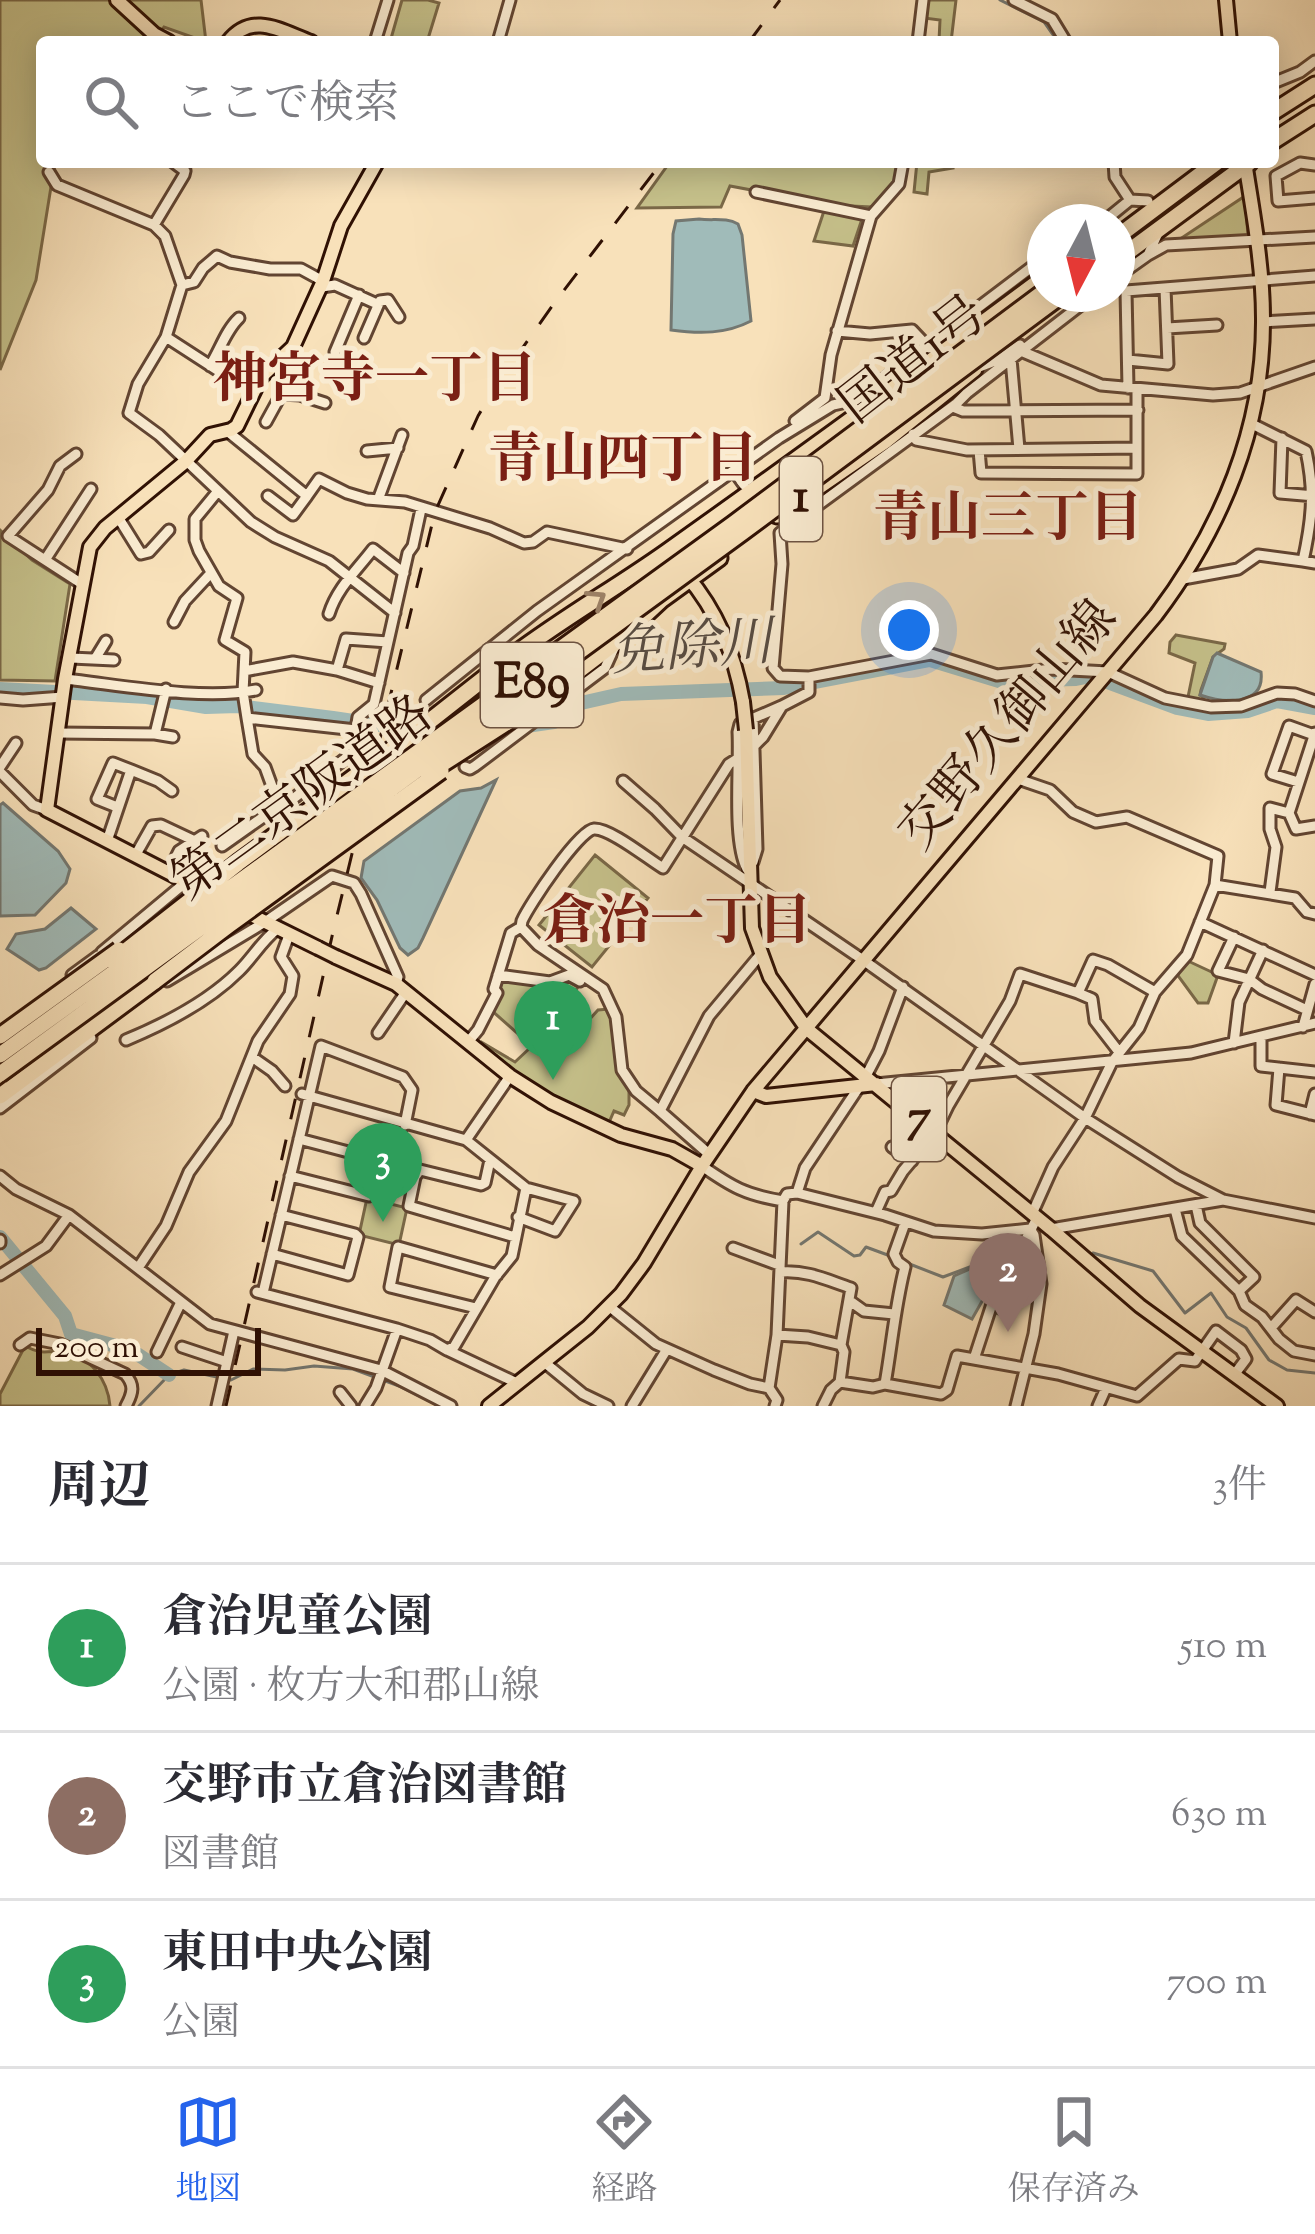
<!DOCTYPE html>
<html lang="ja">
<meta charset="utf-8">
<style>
:root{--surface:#fff;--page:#f2f2f3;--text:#2b2b33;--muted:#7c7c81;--line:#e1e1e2;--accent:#2563eb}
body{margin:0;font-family:"Sorts Mill Goudy","Noto Serif JP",serif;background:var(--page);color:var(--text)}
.compass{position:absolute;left:1027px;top:204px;width:108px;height:108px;border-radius:50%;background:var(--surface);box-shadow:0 6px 30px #0003;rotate:187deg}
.scale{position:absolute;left:36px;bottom:30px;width:225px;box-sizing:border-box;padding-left:12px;border:6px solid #301104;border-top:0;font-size:33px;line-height:42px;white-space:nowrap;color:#301104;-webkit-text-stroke:9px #faecd2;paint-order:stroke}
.you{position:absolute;left:909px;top:630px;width:42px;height:42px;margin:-30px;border:9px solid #fff;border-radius:50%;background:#1a73e8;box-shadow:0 0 0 18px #1a73e833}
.badge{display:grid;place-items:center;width:78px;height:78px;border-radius:50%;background:var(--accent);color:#fff;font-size:39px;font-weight:700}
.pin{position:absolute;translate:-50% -99px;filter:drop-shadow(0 3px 6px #0008)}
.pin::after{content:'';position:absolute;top:63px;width:42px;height:36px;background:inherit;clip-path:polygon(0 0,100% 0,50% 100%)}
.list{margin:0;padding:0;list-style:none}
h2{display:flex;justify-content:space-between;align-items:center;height:156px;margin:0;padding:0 48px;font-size:51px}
h2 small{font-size:39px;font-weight:400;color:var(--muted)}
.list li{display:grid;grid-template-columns:78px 1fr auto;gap:36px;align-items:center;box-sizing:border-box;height:168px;padding:0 48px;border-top:3px solid var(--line)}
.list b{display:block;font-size:45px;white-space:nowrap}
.list p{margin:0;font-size:39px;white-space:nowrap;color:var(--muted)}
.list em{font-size:39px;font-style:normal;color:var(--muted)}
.icon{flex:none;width:66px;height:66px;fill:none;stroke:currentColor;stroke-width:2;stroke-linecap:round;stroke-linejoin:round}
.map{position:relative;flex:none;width:1315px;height:1406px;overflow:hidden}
.search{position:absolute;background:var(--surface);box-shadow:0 6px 30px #0003;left:36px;right:36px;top:36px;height:132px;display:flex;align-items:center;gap:30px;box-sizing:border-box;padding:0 42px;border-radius:12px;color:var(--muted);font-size:45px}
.sheet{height:660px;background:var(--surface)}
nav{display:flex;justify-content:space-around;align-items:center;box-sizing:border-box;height:168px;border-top:3px solid var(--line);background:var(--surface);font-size:33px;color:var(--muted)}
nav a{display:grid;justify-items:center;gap:6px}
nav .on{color:var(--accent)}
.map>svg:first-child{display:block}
</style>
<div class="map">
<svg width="1315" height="1406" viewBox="0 0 1315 1406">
<rect width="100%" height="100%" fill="#f8e1ba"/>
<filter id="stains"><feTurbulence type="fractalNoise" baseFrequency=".00167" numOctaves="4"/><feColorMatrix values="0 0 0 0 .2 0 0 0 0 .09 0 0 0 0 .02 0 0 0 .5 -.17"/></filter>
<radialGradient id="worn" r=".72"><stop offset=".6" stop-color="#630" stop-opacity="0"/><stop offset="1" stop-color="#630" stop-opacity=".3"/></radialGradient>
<path fill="#c5c08a" stroke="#7a6847" stroke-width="3" d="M 0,0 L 201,0 L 206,42 L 164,27 L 153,42 L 42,42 L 42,162 L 55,162 L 36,280 L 0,370 Z
M 402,0 L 428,0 L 439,3 L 427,42 L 390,42 Z
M 926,0 L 956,0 L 951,42 L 939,41 L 940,20 L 924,18 Z
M 670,162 L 901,162 L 896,184 L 872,207 L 831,205 L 730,186 L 721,207 L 637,208 Z
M 917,162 L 952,162 L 953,168 L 929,172 L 927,194 L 914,192 Z
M 1245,196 L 1248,236 L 1177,241 Z
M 824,211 L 866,217 L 865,222 L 861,222 L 853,246 L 814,241 Z
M 0,530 L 32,560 L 70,584 L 55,681 L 0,680 Z
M 1176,635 L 1225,644 L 1224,649 L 1213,657 L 1201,690 L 1200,695 L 1205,697 L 1200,700 L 1188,697 L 1195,663 L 1169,653 L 1170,642 Z
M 595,855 L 648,898 L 592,967 L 539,925 Z
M 1188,961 L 1218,975 L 1208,1003 L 1198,1003 L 1176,973 Z
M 501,978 L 565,980 L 578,987 C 570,999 563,1002 549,1004 L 549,1009 L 553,1010 L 560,1005 L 568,1009 L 564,1017 L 555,1021 L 549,1040 L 569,1048 L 582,1019 L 588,1021 L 598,1010 L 609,1009 L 622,1078 L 629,1088 L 629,1105 L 624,1115 L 614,1111 L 607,1127 L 547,1097 L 476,1044 L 481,1042 L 515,1062 L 532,1046 L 491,1010 Z
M 367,1198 L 407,1208 L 399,1245 L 359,1235 Z
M 1034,1263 L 1038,1265 L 1037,1298 L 1012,1292 L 1004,1316 L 993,1312 L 1013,1265 L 1030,1271 Z
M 25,1346 C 45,1356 43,1350 62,1352 C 90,1355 108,1380 110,1406 L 0,1406 L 0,1394 Z"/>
<path fill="#a0bbb9" stroke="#737771" stroke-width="3" d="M 699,219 C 713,221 726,217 738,224 L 742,235 L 751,321 C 726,334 700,334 671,330 L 673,234 L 676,221 Z
M 1217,653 L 1261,672 C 1265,707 1223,703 1200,695 L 1213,657 Z
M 496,780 L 423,938 L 418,948 L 408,955 L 400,948 L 377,900 L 361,878 L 364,861 L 460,791 L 481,788 Z
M 3,803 L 58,851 L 70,869 L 66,883 L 35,915 L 0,916 L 0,805 Z
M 71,908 L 96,929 L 46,968 L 39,970 L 7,949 L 16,934 L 45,929 Z
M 999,1256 L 1007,1257 L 972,1319 L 944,1305 L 954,1276 Z"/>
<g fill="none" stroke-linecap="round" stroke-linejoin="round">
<path stroke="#737771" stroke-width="3" d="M 1000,0 L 1044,22 L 1058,42
M 801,1244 L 818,1232 L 854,1256 L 860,1255 L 866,1247 L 893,1257
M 1093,1253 L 1153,1271 L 1185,1313 L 1211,1293 L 1227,1317 L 1246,1328 L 1269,1360 L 1287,1370 L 1315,1373
M 907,1263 L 943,1277 L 1015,1250 L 1021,1236
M 139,1406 L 169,1375 L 184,1370 L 231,1380 L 253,1369 L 285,1370 L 314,1366 L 353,1369 L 399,1386 L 440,1406"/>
<path stroke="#a0bbb9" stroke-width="14" d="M 0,689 L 147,697 L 206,707 L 238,706 L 333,718 L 447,735
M 493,731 L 554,722 L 581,703 L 621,694 L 784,688 L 930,660 L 999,681 L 1076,679 L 1091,676 L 1177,708 L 1208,714 L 1248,711 L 1277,701 L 1315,708
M 0,1237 L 65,1316 L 71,1334 L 131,1350 L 169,1375"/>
<path stroke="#dac29f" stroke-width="9" stroke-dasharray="9 4.5" stroke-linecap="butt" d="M 426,700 L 447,736"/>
<g stroke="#624532" stroke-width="15">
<path id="minor" d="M 1014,0 L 1052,19 L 1066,42
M 375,42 L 388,0
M 498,42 L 510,0
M 918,42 L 923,0
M 1273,83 L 1300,72 L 1315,61
M 1114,162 L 1115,177 L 1130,200
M 1315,165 L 1300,163 L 1276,176 L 1278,201 L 1315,198
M 49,172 L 57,185 L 154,225 L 165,236 L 182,285 L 166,337 L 138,384 L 129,413 L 159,435 L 251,522 L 275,537 L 329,561 L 395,613
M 756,192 L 871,216
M 1103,222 L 1130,200 L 1148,201
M 154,225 L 184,175 L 185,171 L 173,162
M 1148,255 L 1166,245 L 1315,237
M 1117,277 L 1148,255 L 1158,233
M 182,285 L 194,282 L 203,268 L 217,256 L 230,262 L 270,269 L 301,269 L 323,281
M 322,287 L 335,285 L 377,304
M 1095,294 L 967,393 L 956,404 L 780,533 L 782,564 L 773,668 L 780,676 L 809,677 L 931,654 L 997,675 L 1052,669 L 1108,672 L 1165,698 L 1211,707 L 1241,706 L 1277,693 L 1295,694 L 1315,701
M 1263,322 L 1315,319
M 1167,328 L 1217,325
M 837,331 L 870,334 L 912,330 L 929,348
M 166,337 L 217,370 L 258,383
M 364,338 L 380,301 L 388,300 L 399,317
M 1021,351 L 1101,385 L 1213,395 L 1240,393 L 1315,367
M 335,352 L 359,295
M 1011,359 L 1019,449
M 1128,360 L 1168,364 L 1165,288
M 210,366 C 220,350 226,330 239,318
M 974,369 L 1000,359 L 1020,345
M 1128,388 L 1126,291 L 1315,276
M 282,394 L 300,395 L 325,403
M 953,407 L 963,411 L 1138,410
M 795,421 L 825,398 L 831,355 L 871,216 L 899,184 L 903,162
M 266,422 L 299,362 L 293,347
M 1250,423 L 1306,451 C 1315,492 1312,520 1303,561 L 1315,563
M 227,431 L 307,496 L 319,479 L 347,493 L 367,499 L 405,502 L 490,528 L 524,543 L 533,542 L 547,532 L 627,549
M 913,434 L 916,440 L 967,450 L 1137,448
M 1282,438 L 1280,493 L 1315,496
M 979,450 L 981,473 L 1137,474 L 1137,389
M 367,451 L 398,448
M 76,454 L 60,466 L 48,490 L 8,536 L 82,584
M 734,471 L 744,485
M 218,491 L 195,519 L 195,540 L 199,551 L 219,586 L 237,598 L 225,640 L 245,652 L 243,692 L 247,718 L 356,730 L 358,717 L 374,704 L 408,553 L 413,546 L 421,509
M 268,496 L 293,515 L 307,496
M 378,500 L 402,435
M 118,517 L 141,554 L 149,552 L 169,530
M 45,560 L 91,489
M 1183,579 L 1238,569 L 1258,555 L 1303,561
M 329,614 C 337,588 357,570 373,549 L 404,573
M 174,622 L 185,601 L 211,573
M 71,658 L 114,660
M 95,659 L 106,641
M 337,670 L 346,639 L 388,642
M 244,671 L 293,662 L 337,670 L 379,683
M 65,679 C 120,685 204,701 256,690
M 0,698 L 23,700 L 63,697
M 426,700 L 537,611 L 779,438 L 833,405 L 856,400 L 1045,257
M 247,718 L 253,754 L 265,767 L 273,789 L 298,824
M 753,718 L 757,849 L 753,862
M 58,733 L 155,734 L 173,737
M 1315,733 L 1289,813 L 1296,829 L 1315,826
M 155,734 L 166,689
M 754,746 L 763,737 L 782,706 L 809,692 L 809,677
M 0,767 L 16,743
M 465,767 L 470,769 L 475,766 L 605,668 L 615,646
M 0,772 L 33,805 L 47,810
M 1018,779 L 1050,790 L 1073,812 L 1096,822 L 1127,817 L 1218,856 L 1215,885 L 1187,955 L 1155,992 L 1139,1028 L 1112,1062 L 1085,1118 L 1053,1167 L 1032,1214
M 623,781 L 655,809 L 682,837 L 863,960 L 1085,1118 L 1178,1177 L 1223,1200
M 1298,782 L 1272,774 L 1289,726 L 1314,735
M 285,805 L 355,751
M 117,807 L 97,799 L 113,763 L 131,770
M 107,841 L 131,770 L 158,781 L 172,791
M 222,846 L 283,803
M 135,856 L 152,826 L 161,825 L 195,841
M 747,869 C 732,840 740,767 738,732 L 740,724 L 782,706
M 168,873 L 179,851 L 202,836
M 1215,885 L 1295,898 L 1307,912 L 1315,914
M 1270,892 L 1276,847 L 1270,829 L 1270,808 L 1289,813
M 1200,922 L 1315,975
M 1234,937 L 1218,971 L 1249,979 L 1262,989 L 1307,1010
M 102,952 L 186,882
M 72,975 L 98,956 L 108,952
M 498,975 L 550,982 L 569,975 L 580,981
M 167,981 L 265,922 L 332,876 L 354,883 L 361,894 L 398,977 L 396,984
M 1078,993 L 1092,999 L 1095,1021 L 1119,1052
M 1303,1027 L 1315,984
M 378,1033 L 406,992
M 1261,1037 L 1261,1066 L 1315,1072
M 126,1040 C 167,1023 208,1002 239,971 C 253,957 262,941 277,929
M 468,1042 L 478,1030 L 497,993 L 494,989 L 511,933 L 521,927
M 1234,1043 L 1239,1002 L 1263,950
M 252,1057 L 272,1071 L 285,1086
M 1279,1068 L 1276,1105 L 1315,1115
M 866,1076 L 879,1051 L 903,987
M 876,1084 L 1191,1053 L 1315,1023
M 302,1094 L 466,1140
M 0,1108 L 91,1038
M 660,1111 L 636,1091 L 622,1070 L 616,1017 L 603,989 L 538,945 L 521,927 L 522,921 C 529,905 579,830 594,829 C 610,828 648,859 663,868 L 729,764 L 740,757
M 1310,1114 L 1315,1094
M 892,1147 L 912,1161
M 710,1155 L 660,1111 L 709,1016 L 760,955
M 490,1160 L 485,1183 L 481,1185 L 420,1170 L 415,1177 L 409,1206 L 515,1237
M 702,1166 C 732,1187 746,1195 783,1201 L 787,1194 L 797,1193 L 885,1215 L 934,1231 L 982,1234 L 1030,1229 L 1034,1235 L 1041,1284 L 1034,1334 L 1016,1406
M 0,1176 L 16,1189 L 69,1215 L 210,1324 L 381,1370 L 451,1406
M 290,1176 L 369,1196 L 375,1159 L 299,1139
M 797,1193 L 805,1168 L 859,1087
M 1196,1205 L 1200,1223 L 1254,1277 L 1239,1291
M 1175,1209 L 1182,1236 L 1239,1291 L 1245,1305 L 1262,1317 L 1279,1339 L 1294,1351 L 1315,1355
M 876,1212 L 885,1192 L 891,1191 L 903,1171 L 935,1133 L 948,1106 L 1010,1001 L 1020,974 L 1078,993 L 1093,960 L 1108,965 L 1155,992
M 518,1217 L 555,1231 L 574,1201 L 526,1188
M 1051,1229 L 1223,1200 L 1315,1218
M 0,1240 L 0,1243
M 733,1248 L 779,1265
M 272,1254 L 348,1275 L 358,1237 L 355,1234 L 281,1215
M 138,1268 L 166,1226 L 189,1172 L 226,1121 L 258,1041 L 290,994 L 293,976 L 281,957 L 289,935
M 781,1272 C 807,1270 827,1280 851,1288 L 841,1345
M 0,1275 L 46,1246 L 69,1215
M 257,1292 L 397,1329
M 263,1293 L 321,1046 L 403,1077 L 412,1090 L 405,1125
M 850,1301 L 864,1311 L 894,1314
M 610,1307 L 656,1344 L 714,1370 L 750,1384 L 769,1388 L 777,1335 L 808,1337 L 841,1345 L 844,1352 L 840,1382 L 873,1387 L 885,1384 L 941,1394 L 947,1390 L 957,1356 L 974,1359 L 992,1304 L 1037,1218
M 476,1308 L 390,1287 L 398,1247 L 497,1275
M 1271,1328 L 1296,1300 L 1315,1312
M 777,1335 L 783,1201
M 20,1345 L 30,1338 L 60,1344 L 125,1374 C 135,1385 133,1393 126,1406
M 182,1347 L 227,1362
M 447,1350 L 517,1383
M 157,1352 L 181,1302
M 974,1359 L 1058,1374 L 1137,1396 L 1179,1359 L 1195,1361 L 1216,1331 L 1241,1350 L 1246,1359 L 1234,1375
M 544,1362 L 583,1394 L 608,1406
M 885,1384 C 892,1344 895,1306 905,1267 L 898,1262 L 894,1254 L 905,1223
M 769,1388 L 777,1400 L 775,1406
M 340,1392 L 351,1406
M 217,1406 L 234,1331
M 365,1406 L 376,1388 L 397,1329 L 430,1340 L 447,1350 L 454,1347 L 495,1277 L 512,1256 L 526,1188 L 466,1140 L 510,1076
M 632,1406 L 667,1349
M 823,1406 L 831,1390 L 840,1382
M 1098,1406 L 1106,1388"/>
</g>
<g stroke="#301104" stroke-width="18">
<path id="major" d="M 117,0 L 154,34 L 169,42
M 1226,0 L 1230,42
M 228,42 C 252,11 281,31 311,42
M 687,576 C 718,612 735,656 743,702
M 746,730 L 752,928 L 770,977 L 807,1029 L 1051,1229 L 1140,1306 L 1277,1406
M 210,894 L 47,810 L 65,679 L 90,547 L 105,528 L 185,462 L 210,435 L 231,430 L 237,426 L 261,377 L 293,347 L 323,281 L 341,226 L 377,162
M 239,909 L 318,948
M 336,957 L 396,984 L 510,1076 L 551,1102 L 621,1135 L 672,1149 L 702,1166
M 753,1091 L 766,1096 L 876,1084
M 489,1406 L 588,1327 L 621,1294 L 644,1263 L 702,1166 L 753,1091 L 1156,615 C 1221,529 1264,428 1263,318 C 1263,266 1253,213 1245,162"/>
</g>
<g stroke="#301104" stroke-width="21">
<path id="highway" d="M 1273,112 L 1315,85
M 1273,141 L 1315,114
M 1117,237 L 1217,162
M 1117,260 L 1250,162
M 777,515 L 886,440 L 974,369
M 501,665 C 554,623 612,591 667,552 C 794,462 920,370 1045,277
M 531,707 L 616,642 L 661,600 L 719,558
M 0,1096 L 155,981"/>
</g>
<use href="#minor" stroke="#faecd2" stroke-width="9"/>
<use href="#major" stroke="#f8e1ba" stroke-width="12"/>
<use href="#highway" stroke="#f8e1ba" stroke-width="15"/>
<path stroke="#301104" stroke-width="3" stroke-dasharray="21 21" stroke-linecap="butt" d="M 749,42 L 780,0
M 226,1406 L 333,932 L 435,512 L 478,416 L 497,384 L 555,302 L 662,162"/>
<g stroke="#301104" stroke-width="18" stroke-linecap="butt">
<path id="major-bridge" d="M 743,702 L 746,730
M 318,948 L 336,957"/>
</g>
<g stroke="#301104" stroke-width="21" stroke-linecap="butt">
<path id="highway-bridge" d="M 428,773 L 531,707
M 113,961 L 238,863 L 426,724 L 501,665
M 155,981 L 229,925 L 441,771
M 0,1036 L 119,950
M 0,1055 L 733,524 L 1045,291
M 0,1074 L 743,532 L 1063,294"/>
</g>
<use href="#major-bridge" stroke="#f8e1ba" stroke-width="12"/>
<use href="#highway-bridge" stroke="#f8e1ba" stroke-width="15"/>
</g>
<defs><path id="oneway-chevron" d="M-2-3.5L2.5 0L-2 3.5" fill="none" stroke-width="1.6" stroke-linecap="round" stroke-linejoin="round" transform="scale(3)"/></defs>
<use stroke="#9e8368" href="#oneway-chevron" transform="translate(597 599) rotate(-33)"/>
<g text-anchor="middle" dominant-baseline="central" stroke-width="10" stroke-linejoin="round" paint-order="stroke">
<g fill="#faecd2" stroke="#6d5342" stroke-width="3">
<rect x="780" y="457" width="42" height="84" rx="9"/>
<rect x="481" y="643" width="102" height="84" rx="9"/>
<rect x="892" y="1077" width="54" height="84" rx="9"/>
</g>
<g font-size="48" font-weight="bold" fill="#301104">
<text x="801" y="499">1</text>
<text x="532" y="685">E89</text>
<text x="919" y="1119">7</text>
</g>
<g font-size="51" fill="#301104" stroke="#faecd2">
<text transform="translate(915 362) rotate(-38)">国道1号</text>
<text transform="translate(1010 727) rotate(-50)">交野久御山線</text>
<text transform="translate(304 800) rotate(-36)">第二京阪道路</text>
</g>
<g font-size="54" font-weight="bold" fill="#7a1f14" stroke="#faecd2">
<text x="375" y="383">神宮寺一丁目</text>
<text x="623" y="463">青山四丁目</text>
<text x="1008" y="522">青山三丁目</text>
<text x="677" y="925">倉治一丁目</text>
</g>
<g font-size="54" font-style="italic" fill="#574c43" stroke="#faecd2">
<text transform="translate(692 651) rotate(-4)">免除川</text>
</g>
</g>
<rect width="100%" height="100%" filter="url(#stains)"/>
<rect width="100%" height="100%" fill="url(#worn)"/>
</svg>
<svg class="compass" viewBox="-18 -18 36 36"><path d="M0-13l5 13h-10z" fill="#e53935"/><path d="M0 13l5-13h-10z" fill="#7c7c81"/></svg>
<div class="scale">200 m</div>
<div class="you"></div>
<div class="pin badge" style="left:553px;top:1080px;background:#2e9e5b">1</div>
<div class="pin badge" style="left:1008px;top:1332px;background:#8d6e63">2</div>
<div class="pin badge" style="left:383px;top:1222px;background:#2e9e5b">3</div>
<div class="search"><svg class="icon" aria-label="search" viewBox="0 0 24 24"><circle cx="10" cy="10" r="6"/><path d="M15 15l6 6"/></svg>ここで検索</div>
</div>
<section class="sheet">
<h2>周辺<small>3件</small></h2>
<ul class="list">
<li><span class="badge" style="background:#2e9e5b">1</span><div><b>倉治児童公園</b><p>公園 · 枚方大和郡山線</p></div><em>510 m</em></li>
<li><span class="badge" style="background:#8d6e63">2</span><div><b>交野市立倉治図書館</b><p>図書館</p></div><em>630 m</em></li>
<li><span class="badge" style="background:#2e9e5b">3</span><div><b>東田中央公園</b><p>公園</p></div><em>700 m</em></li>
</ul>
</section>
<nav>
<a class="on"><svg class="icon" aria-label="map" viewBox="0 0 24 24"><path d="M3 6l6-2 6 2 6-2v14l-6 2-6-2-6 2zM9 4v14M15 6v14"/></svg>地図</a>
<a><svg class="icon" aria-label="directions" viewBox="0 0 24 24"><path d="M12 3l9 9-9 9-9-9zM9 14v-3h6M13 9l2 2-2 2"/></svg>経路</a>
<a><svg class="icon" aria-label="saved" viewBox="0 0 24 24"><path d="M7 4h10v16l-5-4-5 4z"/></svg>保存済み</a>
</nav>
